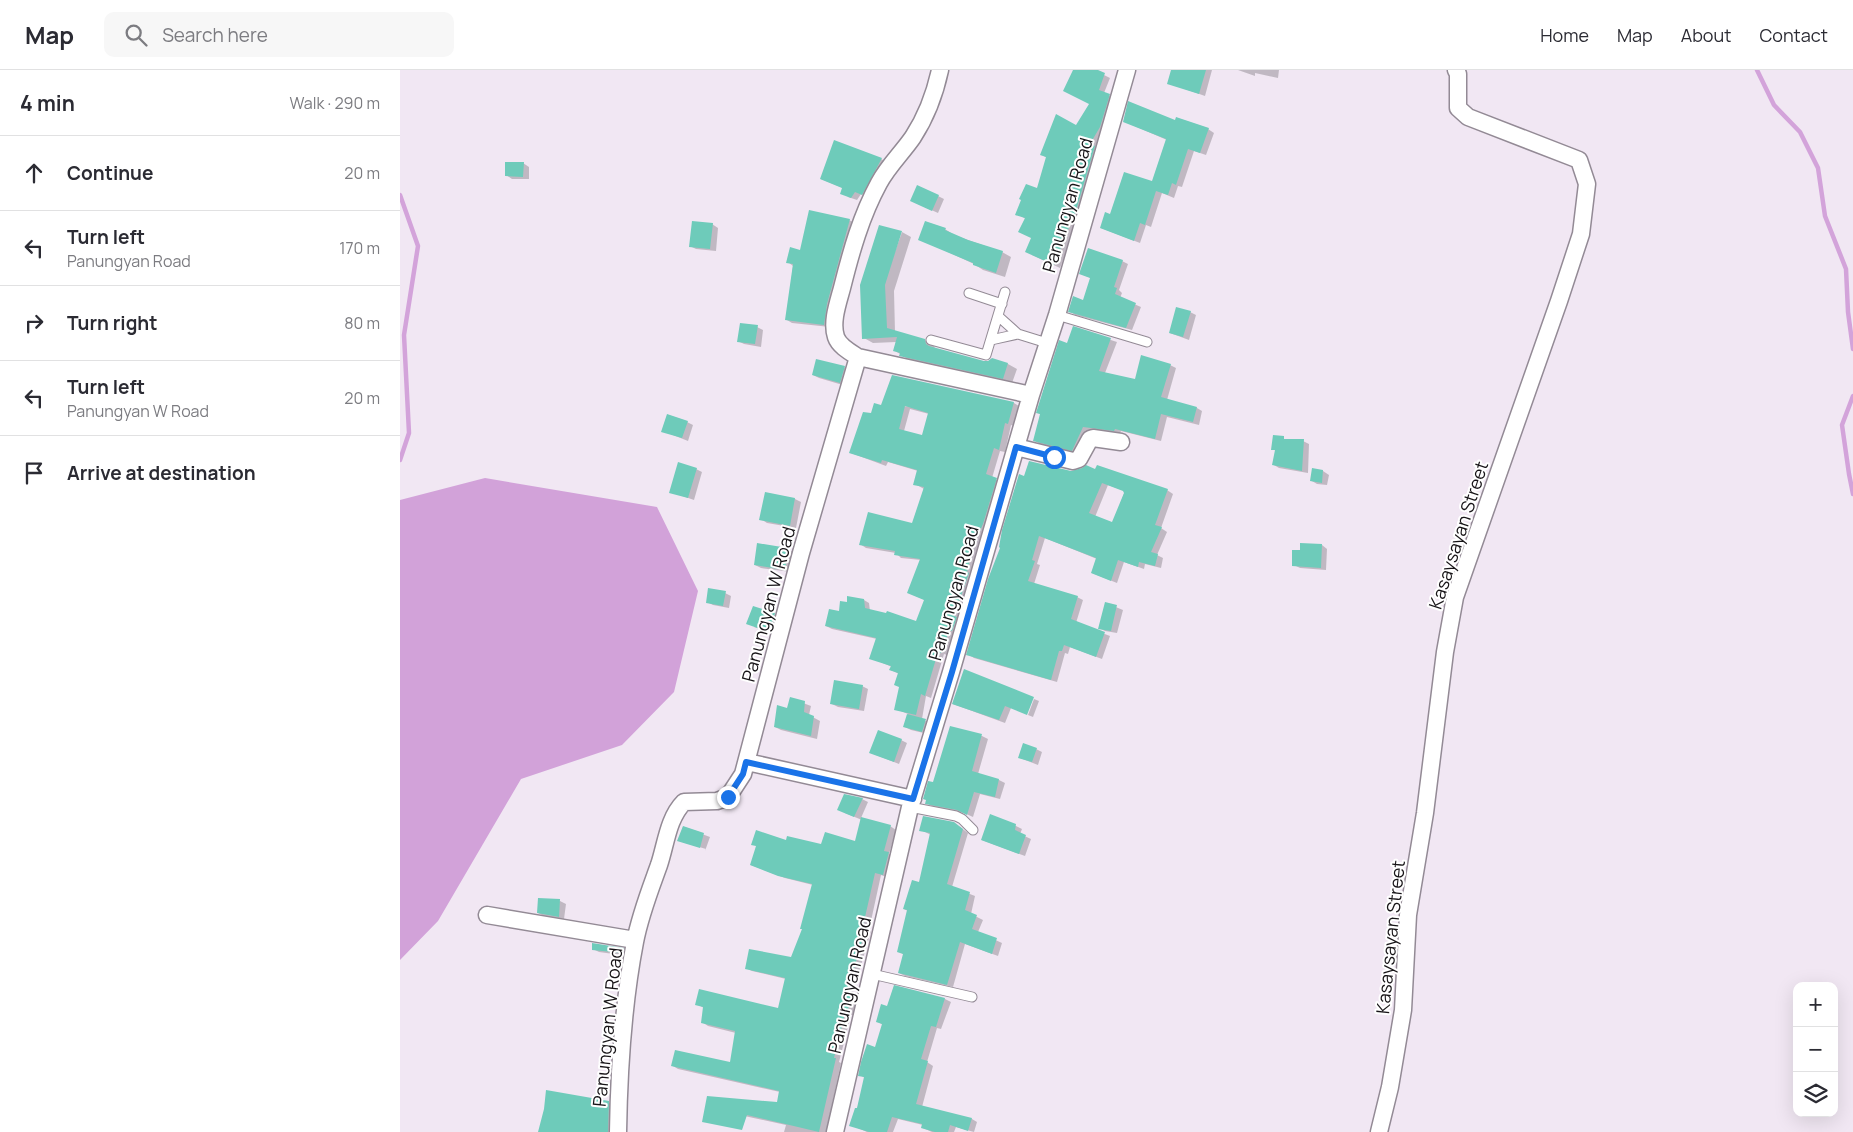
<!DOCTYPE html>
<meta charset="utf-8">
<style>
:root{--surface:#fff;--page:#f7f7f7;--text:#2b2b33;--muted:#7c7c81;--line:#e1e1e2}
body{margin:0;font-family:Manrope,sans-serif;background:var(--page);color:var(--text)}
.controls{position:absolute;right:15px;bottom:15px;display:grid;overflow:hidden;border-radius:10px;box-shadow:0 5px 20px #0002}
.controls button{width:45px;height:45px;display:grid;place-items:center;padding:0;border:0;border-bottom:1px solid var(--line);background:var(--surface);color:var(--text);font:25px sans-serif}
.stop{position:absolute;width:15px;height:15px;margin:-11px;border:4px solid #1a73e8;border-radius:50%;background:#fff}
.stop.end{background:#1a73e8;border-color:#fff;box-shadow:0 1px 5px #0008}
.list{margin:0;padding:0;list-style:none}
h2{display:flex;justify-content:space-between;align-items:center;height:65px;margin:0;padding:0 20px;font-size:21px}
h2 small{font-size:16px;font-weight:400;color:var(--muted)}
.list li{display:grid;grid-template-columns:32px 1fr auto;gap:15px;align-items:center;box-sizing:border-box;height:75px;padding:0 20px;border-top:1px solid var(--line)}
.list b{display:block;font-size:19px;white-space:nowrap}
.list p{margin:0;font-size:16px;white-space:nowrap;color:var(--muted)}
.list em{font-size:16px;font-style:normal;color:var(--muted)}
.icon{flex:none;width:28px;height:28px;fill:none;stroke:currentColor;stroke-width:2;stroke-linecap:round;stroke-linejoin:round}
.map{position:relative;flex:none;width:1453px;height:1062px;overflow:hidden}
header{display:flex;align-items:center;gap:30px;box-sizing:border-box;height:70px;padding:0 25px;background:var(--surface);border-bottom:1px solid var(--line)}
header strong{font-size:24px}
nav{display:flex;gap:28px;margin-inline-start:auto;font-size:18px}
.search{width:350px;height:45px;background:var(--page);display:flex;align-items:center;gap:12px;box-sizing:border-box;padding:0 18px;border-radius:10px;color:var(--muted);font-size:19px}
main{display:flex}
aside{flex:1;background:var(--surface)}
.map>svg:first-child{display:block}
</style>
<header>
<strong>Map</strong>
<div class="search"><svg class="icon" aria-label="search" viewBox="0 0 24 24"><circle cx="10" cy="10" r="6"/><path d="M15 15l6 6"/></svg>Search here</div>
<nav><a>Home</a><a>Map</a><a>About</a><a>Contact</a></nav>
</header>
<main>
<aside>
<h2>4 min<small>Walk · 290 m</small></h2>
<ul class="list">
<li><svg class="icon" aria-label="ahead" viewBox="0 0 24 24"><path d="M12 20V5M6 11l6-6 6 6"/></svg><div><b>Continue</b></div><em>20 m</em></li>
<li><svg class="icon" aria-label="left" viewBox="0 0 24 24"><path d="M17 20v-9H6M10 6l-5 5 5 5"/></svg><div><b>Turn left</b><p>Panungyan Road</p></div><em>170 m</em></li>
<li><svg class="icon" aria-label="right" viewBox="0 0 24 24"><path d="M7 20v-9h11M14 6l5 5-5 5"/></svg><div><b>Turn right</b></div><em>80 m</em></li>
<li><svg class="icon" aria-label="left" viewBox="0 0 24 24"><path d="M17 20v-9H6M10 6l-5 5 5 5"/></svg><div><b>Turn left</b><p>Panungyan W Road</p></div><em>20 m</em></li>
<li><svg class="icon" aria-label="arrive" viewBox="0 0 24 24"><path d="M6 21V4h12l-3 4 3 4H6"/></svg><div><b>Arrive at destination</b></div></li>
</ul>
</aside>
<div class="map">
<svg width="1453" height="1062" viewBox="0 0 1453 1062">
<rect width="100%" height="100%" fill="#f1e7f3"/>
<path fill="#d2a2d9" d="M 85,408 L 257,437 L 298,521 L 274,622 L 222,675 L 121,709 L 38,851 L 0,890 L 0,430 Z"/>
<path fill="#0003" fill-rule="evenodd" d="M 675,0 L 694,0 L 710,8 L 704,23 L 715,28 L 706,61 L 695,78 L 700,80 L 677,154 L 660,198 L 632,185 L 633,168 L 626,149 L 617,144 L 637,120 L 647,88 L 641,84 L 676,57 L 690,34 Z
M 772,0 L 812,0 L 805,26 L 768,13 Z
M 838,0 L 879,0 L 878,8 L 855,3 L 855,6 Z
M 775,51 L 808,59 L 814,63 L 806,85 L 794,81 L 782,117 L 778,116 L 774,128 L 762,123 L 751,157 L 746,155 L 740,173 L 701,158 L 711,146 L 753,113 L 767,70 L 730,54 Z
M 481,89 L 487,92 L 468,127 L 461,124 L 457,130 L 448,127 L 443,118 L 421,109 Z
M 123,93 L 129,97 L 129,109 L 112,109 L 106,105 Z
M 538,126 L 544,129 L 538,143 L 518,134 Z
M 449,150 L 455,153 L 430,257 L 392,253 L 387,250 L 393,196 L 388,192 Z
M 312,154 L 318,158 L 316,181 L 296,179 L 290,176 Z
M 545,159 L 554,165 L 602,182 L 611,187 L 605,207 L 583,200 L 574,194 L 520,169 Z
M 502,162 L 511,167 L 494,221 L 495,262 L 524,270 L 534,275 L 535,279 L 584,292 L 588,292 L 592,289 L 608,294 L 617,299 L 612,313 L 509,290 L 494,280 L 496,272 L 473,273 L 464,268 Z
M 722,191 L 728,194 L 719,220 L 722,223 L 720,228 L 741,237 L 732,260 L 675,245 L 670,241 L 684,232 L 691,208 L 681,204 Z
M 790,242 L 796,245 L 789,270 L 770,263 Z
M 357,257 L 363,260 L 361,277 L 344,274 L 338,271 Z
M 674,258 L 717,272 L 705,303 L 735,310 L 770,295 L 776,298 L 767,330 L 797,338 L 802,341 L 799,355 L 767,347 L 761,371 L 721,361 L 720,363 L 689,360 L 678,383 L 640,374 L 634,370 L 642,345 L 638,343 Z
M 444,297 L 450,301 L 446,316 L 419,308 L 413,305 Z
M 614,333 L 619,336 L 614,356 L 611,355 L 605,382 L 600,381 L 592,408 L 602,412 L 555,563 L 547,585 L 544,584 L 531,628 L 526,626 L 522,649 L 531,654 L 528,664 L 511,660 L 505,657 L 508,644 L 496,639 L 501,617 L 499,604 L 491,600 L 492,597 L 471,588 L 477,569 L 432,559 L 426,556 L 448,534 L 464,530 L 469,533 L 470,541 L 517,552 L 525,530 L 509,523 L 521,490 L 501,488 L 496,483 L 466,478 L 460,474 L 513,455 L 524,419 L 515,414 L 518,401 L 488,392 L 486,396 L 451,383 L 472,345 L 482,337 ZM 510,339 L 529,344 L 523,367 L 504,361 Z
M 287,352 L 293,355 L 288,371 L 263,361 Z
M 874,366 L 888,370 L 903,371 L 909,374 L 908,403 L 879,398 L 874,395 L 876,381 L 873,379 Z
M 296,399 L 302,402 L 294,430 L 271,422 Z
M 913,400 L 923,401 L 929,405 L 927,415 L 917,414 L 912,411 Z
M 671,402 L 767,420 L 773,424 L 761,458 L 767,462 L 757,485 L 763,488 L 761,498 L 745,494 L 744,499 L 724,492 L 717,513 L 692,503 L 697,489 L 645,468 L 637,494 L 640,495 L 634,514 L 677,527 L 683,530 L 676,553 L 710,566 L 702,589 L 670,577 L 668,584 L 665,583 L 657,612 L 574,588 L 568,584 L 625,408 ZM 708,415 L 725,421 L 713,453 L 695,447 Z
M 366,423 L 395,429 L 401,432 L 396,458 L 367,453 L 361,449 Z
M 922,475 L 927,479 L 926,500 L 900,498 L 894,495 Z
M 387,479 L 393,482 L 391,502 L 361,498 L 355,495 Z
M 325,523 L 331,526 L 329,538 L 313,535 L 307,532 Z
M 706,533 L 723,540 L 717,563 L 705,561 L 699,558 Z
M 374,544 L 380,548 L 375,564 L 354,557 Z
M 564,601 L 611,638 L 605,653 L 553,634 Z
M 462,616 L 468,619 L 464,641 L 438,637 L 432,634 Z
M 390,628 L 411,636 L 409,645 L 420,651 L 417,669 L 381,660 L 375,657 L 388,639 Z
M 634,629 L 639,631 L 633,647 L 628,645 Z
M 551,657 L 582,666 L 588,669 L 578,704 L 599,710 L 605,713 L 600,729 L 580,724 L 573,747 L 564,743 L 532,736 L 527,733 L 534,714 Z
M 501,670 L 507,673 L 499,694 L 471,683 Z
M 636,679 L 642,682 L 638,695 L 620,688 Z
M 445,725 L 462,729 L 468,732 L 461,748 L 490,756 L 496,760 L 489,784 L 495,787 L 489,808 L 481,805 L 469,860 L 471,861 L 452,926 L 457,929 L 453,945 L 451,945 L 439,992 L 441,993 L 426,1062 L 384,1062 L 386,1055 L 312,1039 L 378,1033 L 380,1022 L 278,999 L 273,996 L 331,994 L 336,963 L 308,956 L 302,952 L 304,938 L 297,934 L 379,940 L 386,909 L 352,901 L 346,898 L 392,889 L 403,859 L 413,815 L 385,808 L 351,795 L 357,776 L 353,774 L 387,772 L 422,775 L 456,773 L 462,750 L 445,743 Z
M 591,746 L 616,756 L 622,759 L 620,764 L 631,769 L 625,786 L 582,770 Z
M 283,757 L 310,767 L 305,781 L 306,779 L 279,771 Z
M 560,757 L 568,763 L 552,817 L 575,826 L 571,844 L 583,850 L 578,862 L 602,873 L 598,886 L 565,874 L 553,917 L 505,906 L 499,903 L 505,885 L 498,881 L 508,841 L 504,839 L 520,813 L 531,765 L 521,760 Z
M 160,831 L 166,834 L 164,849 L 144,846 L 138,843 Z
M 193,879 L 223,879 L 229,883 L 228,886 L 199,882 Z
M 494,917 L 545,929 L 551,932 L 541,959 L 537,958 L 527,992 L 533,996 L 522,1037 L 572,1049 L 577,1052 L 574,1062 L 556,1057 L 554,1062 L 532,1062 L 523,1058 L 523,1055 L 498,1049 L 493,1062 L 467,1062 L 451,1055 L 457,1040 L 465,1008 L 460,1005 L 476,978 L 483,955 L 477,951 L 488,937 Z
M 208,1032 L 214,1036 L 212,1062 L 139,1062 L 145,1039 Z"/>
<g fill="none" stroke-linecap="round" stroke-linejoin="round">
<path stroke="#d3a3da" stroke-width="4.5" d="M 1357,0 L 1374,35 L 1400,62 L 1418,98 L 1425,146 L 1446,199 L 1448,242 L 1453,279
M 0,125 L 18,176 L 4,265 L 9,363 L 0,390
M 1453,326 L 1442,355 L 1449,404 L 1453,424"/>
</g>
<path fill="#6ecbba" fill-rule="evenodd" d="M 673,0 L 698,0 L 705,3 L 699,20 L 710,24 L 700,57 L 690,74 L 695,76 L 675,144 L 672,152 L 671,152 L 654,195 L 625,182 L 631,168 L 618,162 L 625,148 L 615,145 L 621,130 L 619,129 L 626,114 L 637,118 L 646,87 L 640,85 L 656,44 L 676,55 L 689,34 L 663,21 Z
M 771,0 L 806,0 L 799,24 L 767,14 Z
M 728,31 L 775,50 L 776,47 L 809,58 L 800,83 L 788,79 L 776,115 L 772,113 L 768,125 L 756,121 L 745,155 L 740,153 L 734,171 L 700,158 L 705,142 L 710,144 L 724,102 L 752,111 L 766,69 L 723,52 Z
M 434,70 L 482,88 L 462,125 L 455,122 L 451,128 L 440,124 L 442,118 L 420,109 Z
M 105,92 L 124,92 L 123,107 L 105,106 Z
M 517,115 L 539,125 L 532,141 L 510,131 Z
M 409,140 L 450,149 L 427,234 L 424,255 L 385,250 L 393,194 L 386,193 L 390,177 L 400,180 Z
M 292,151 L 313,153 L 310,179 L 289,177 Z
M 525,151 L 546,158 L 545,160 L 568,170 L 603,181 L 596,203 L 573,195 L 573,193 L 518,170 Z
M 479,155 L 502,161 L 485,215 L 487,258 L 525,269 L 526,274 L 529,276 L 584,291 L 588,291 L 592,288 L 608,293 L 603,309 L 499,286 L 500,283 L 493,281 L 497,267 L 462,269 L 460,215 Z
M 688,178 L 723,190 L 714,217 L 717,218 L 715,224 L 736,233 L 726,258 L 668,242 L 673,226 L 683,230 L 690,208 L 679,204 Z
M 776,237 L 791,241 L 783,267 L 769,263 Z
M 340,253 L 358,255 L 355,274 L 337,272 Z
M 673,256 L 711,268 L 699,301 L 735,309 L 741,285 L 771,294 L 761,327 L 797,337 L 793,352 L 761,344 L 755,369 L 715,359 L 714,361 L 683,357 L 672,381 L 633,371 L 640,344 L 636,343 L 659,270 L 667,273 Z
M 416,289 L 445,296 L 440,313 L 412,305 Z
M 492,305 L 614,332 L 608,354 L 605,353 L 599,380 L 594,378 L 586,404 L 597,408 L 583,454 L 574,474 L 567,502 L 569,503 L 554,546 L 557,547 L 552,561 L 549,561 L 541,583 L 538,582 L 525,626 L 521,624 L 516,645 L 494,640 L 499,617 L 494,615 L 498,603 L 489,600 L 491,596 L 469,589 L 476,568 L 425,556 L 429,539 L 439,541 L 440,531 L 447,532 L 447,526 L 464,529 L 465,538 L 486,543 L 487,541 L 516,551 L 524,530 L 507,523 L 520,489 L 494,485 L 495,481 L 459,475 L 468,442 L 512,453 L 524,417 L 513,415 L 517,400 L 482,390 L 481,393 L 449,383 L 463,342 L 471,343 L 474,333 L 481,335 ZM 505,336 L 528,343 L 522,365 L 499,359 Z
M 267,344 L 288,351 L 282,368 L 261,362 Z
M 873,365 L 884,366 L 884,369 L 904,369 L 902,401 L 872,395 L 875,380 L 871,380 Z
M 629,391 L 671,401 L 682,398 L 686,395 L 695,399 L 697,395 L 768,419 L 755,455 L 762,457 L 751,482 L 758,484 L 755,496 L 739,492 L 738,497 L 718,490 L 711,511 L 691,503 L 696,488 L 639,466 L 632,490 L 635,491 L 628,511 L 678,526 L 671,549 L 705,562 L 696,587 L 664,575 L 662,581 L 659,581 L 651,610 L 566,585 L 588,509 L 600,478 L 599,477 L 602,460 L 619,404 L 624,406 ZM 702,413 L 723,421 L 724,423 L 712,452 L 689,443 Z
M 278,392 L 297,398 L 288,428 L 269,423 Z
M 912,398 L 923,400 L 922,413 L 910,411 Z
M 365,422 L 395,428 L 390,456 L 359,450 Z
M 357,473 L 388,478 L 385,500 L 354,495 Z
M 900,473 L 922,474 L 921,498 L 892,496 L 892,480 L 900,480 Z
M 308,518 L 326,521 L 323,536 L 306,533 Z
M 705,532 L 717,535 L 711,561 L 698,559 Z
M 353,536 L 375,543 L 369,562 L 346,554 Z
M 564,599 L 634,627 L 627,645 L 605,636 L 599,650 L 552,634 Z
M 434,610 L 463,615 L 459,639 L 430,634 Z
M 390,627 L 405,631 L 404,642 L 414,646 L 411,666 L 374,657 L 377,635 L 387,638 Z
M 507,644 L 526,649 L 522,662 L 503,657 Z
M 550,656 L 582,664 L 572,701 L 599,709 L 595,727 L 574,722 L 567,745 L 557,740 L 525,734 L 526,730 L 523,729 L 528,711 L 533,712 Z
M 478,660 L 502,669 L 494,692 L 469,683 Z
M 623,673 L 637,678 L 632,692 L 618,688 Z
M 444,724 L 463,728 L 454,747 L 437,740 Z
M 590,744 L 616,754 L 615,760 L 626,765 L 619,784 L 581,770 Z
M 523,746 L 554,752 L 563,759 L 547,814 L 570,822 L 565,840 L 577,845 L 572,859 L 597,868 L 592,884 L 560,872 L 547,915 L 498,903 L 503,884 L 497,882 L 507,840 L 503,839 L 512,810 L 519,812 L 530,763 L 519,761 Z
M 461,747 L 491,755 L 484,781 L 489,782 L 483,805 L 475,803 L 463,856 L 466,857 L 447,923 L 452,925 L 447,943 L 445,943 L 434,988 L 436,988 L 419,1062 L 347,1045 L 342,1060 L 302,1052 L 307,1026 L 377,1032 L 379,1021 L 271,996 L 275,980 L 330,992 L 335,961 L 301,953 L 303,937 L 295,935 L 299,919 L 378,938 L 385,908 L 345,899 L 349,879 L 391,887 L 402,859 L 400,859 L 412,814 L 378,806 L 350,795 L 356,776 L 351,775 L 356,760 L 386,770 L 387,766 L 421,774 L 425,762 L 455,771 Z
M 283,756 L 304,763 L 300,778 L 277,771 Z
M 138,828 L 160,829 L 159,847 L 137,843 Z
M 192,873 L 224,878 L 223,883 L 192,880 Z
M 494,915 L 545,928 L 536,957 L 531,956 L 521,989 L 528,991 L 516,1034 L 572,1048 L 568,1061 L 550,1055 L 548,1062 L 535,1062 L 521,1058 L 522,1054 L 492,1047 L 487,1062 L 469,1062 L 449,1056 L 455,1038 L 457,1038 L 464,1007 L 458,1006 L 461,992 L 467,974 L 475,977 L 482,954 L 476,952 L 481,934 L 487,936 Z
M 146,1020 L 209,1031 L 208,1062 L 138,1062 L 144,1039 Z"/>
<g fill="none" stroke-linecap="round" stroke-linejoin="round">
<g stroke="#938a95" stroke-width="11">
<path id="service" d="M 569,223 L 602,234
M 657,245 L 747,272
M 598,246 L 618,264 L 647,273
M 531,270 L 586,285 L 605,222
M 591,270 L 618,264
M 510,737 L 556,746 L 562,749 L 573,760
M 472,904 L 572,927"/>
</g>
<g stroke="#938a95" stroke-width="19">
<path id="minor" d="M 540,0 C 535,23 526,47 513,67 C 502,83 488,96 479,113 C 461,146 451,182 442,218 C 438,233 431,252 436,267 C 439,276 450,282 458,287 L 631,325
M 616,377 L 673,391 L 679,389 L 690,369 L 693,368 L 721,372
M 347,692 L 513,729
M 87,845 L 235,870
M 218,1062 C 219,998 223,934 235,872 C 240,845 250,820 259,795 C 266,774 268,748 284,732 L 317,731 L 328,727 L 343,704 L 401,483 L 458,287
M 435,1062 L 510,737 L 551,602 L 631,325 L 657,245 L 727,0
M 979,1062 L 990,1017 L 1003,940 L 1008,845 L 1025,743 L 1045,582 L 1055,527 L 1159,231 L 1181,164 L 1187,114 L 1179,90 L 1068,47 L 1058,38 L 1058,4 L 1056,0"/>
</g>
<use href="#service" stroke="#fff" stroke-width="9"/>
<use href="#minor" stroke="#fff" stroke-width="16"/>
</g>
<g fill="none" stroke-linecap="round" stroke-linejoin="round">
<path stroke="#1a73e8" stroke-width="6" d="M 328,727 L 343,704 L 346,692 L 513,729 L 552,602 L 616,377 L 654,387"/>
</g>
<g text-anchor="middle" dominant-baseline="central" stroke-width="4" stroke-linejoin="round" paint-order="stroke">
<g font-size="18" fill="#171417" stroke="#fff">
<text transform="translate(667 135) rotate(-74)">Panungyan Road</text>
<text transform="translate(1058 465) rotate(-72)">Kasaysayan Street</text>
<text transform="translate(553 523) rotate(-74)">Panungyan Road</text>
<text transform="translate(368 534) rotate(-75)">Panungyan W Road</text>
<text transform="translate(990 867) rotate(-84)">Kasaysayan Street</text>
<text transform="translate(449 915) rotate(-77)">Panungyan Road</text>
<text transform="translate(207 957) rotate(-84)">Panungyan W Road</text>
</g>
</g>
</svg>
<div class="controls">
<button>+</button>
<button>−</button>
<button><svg class="icon" aria-label="layers" viewBox="0 0 24 24"><path d="M12 4l9 5-9 5-9-5zM3 14l9 5 9-5"/></svg></button>
</div>
<div class="stop" style="left:654px;top:387px"></div>
<div class="stop end" style="left:328px;top:727px"></div>
</div>
</main>
